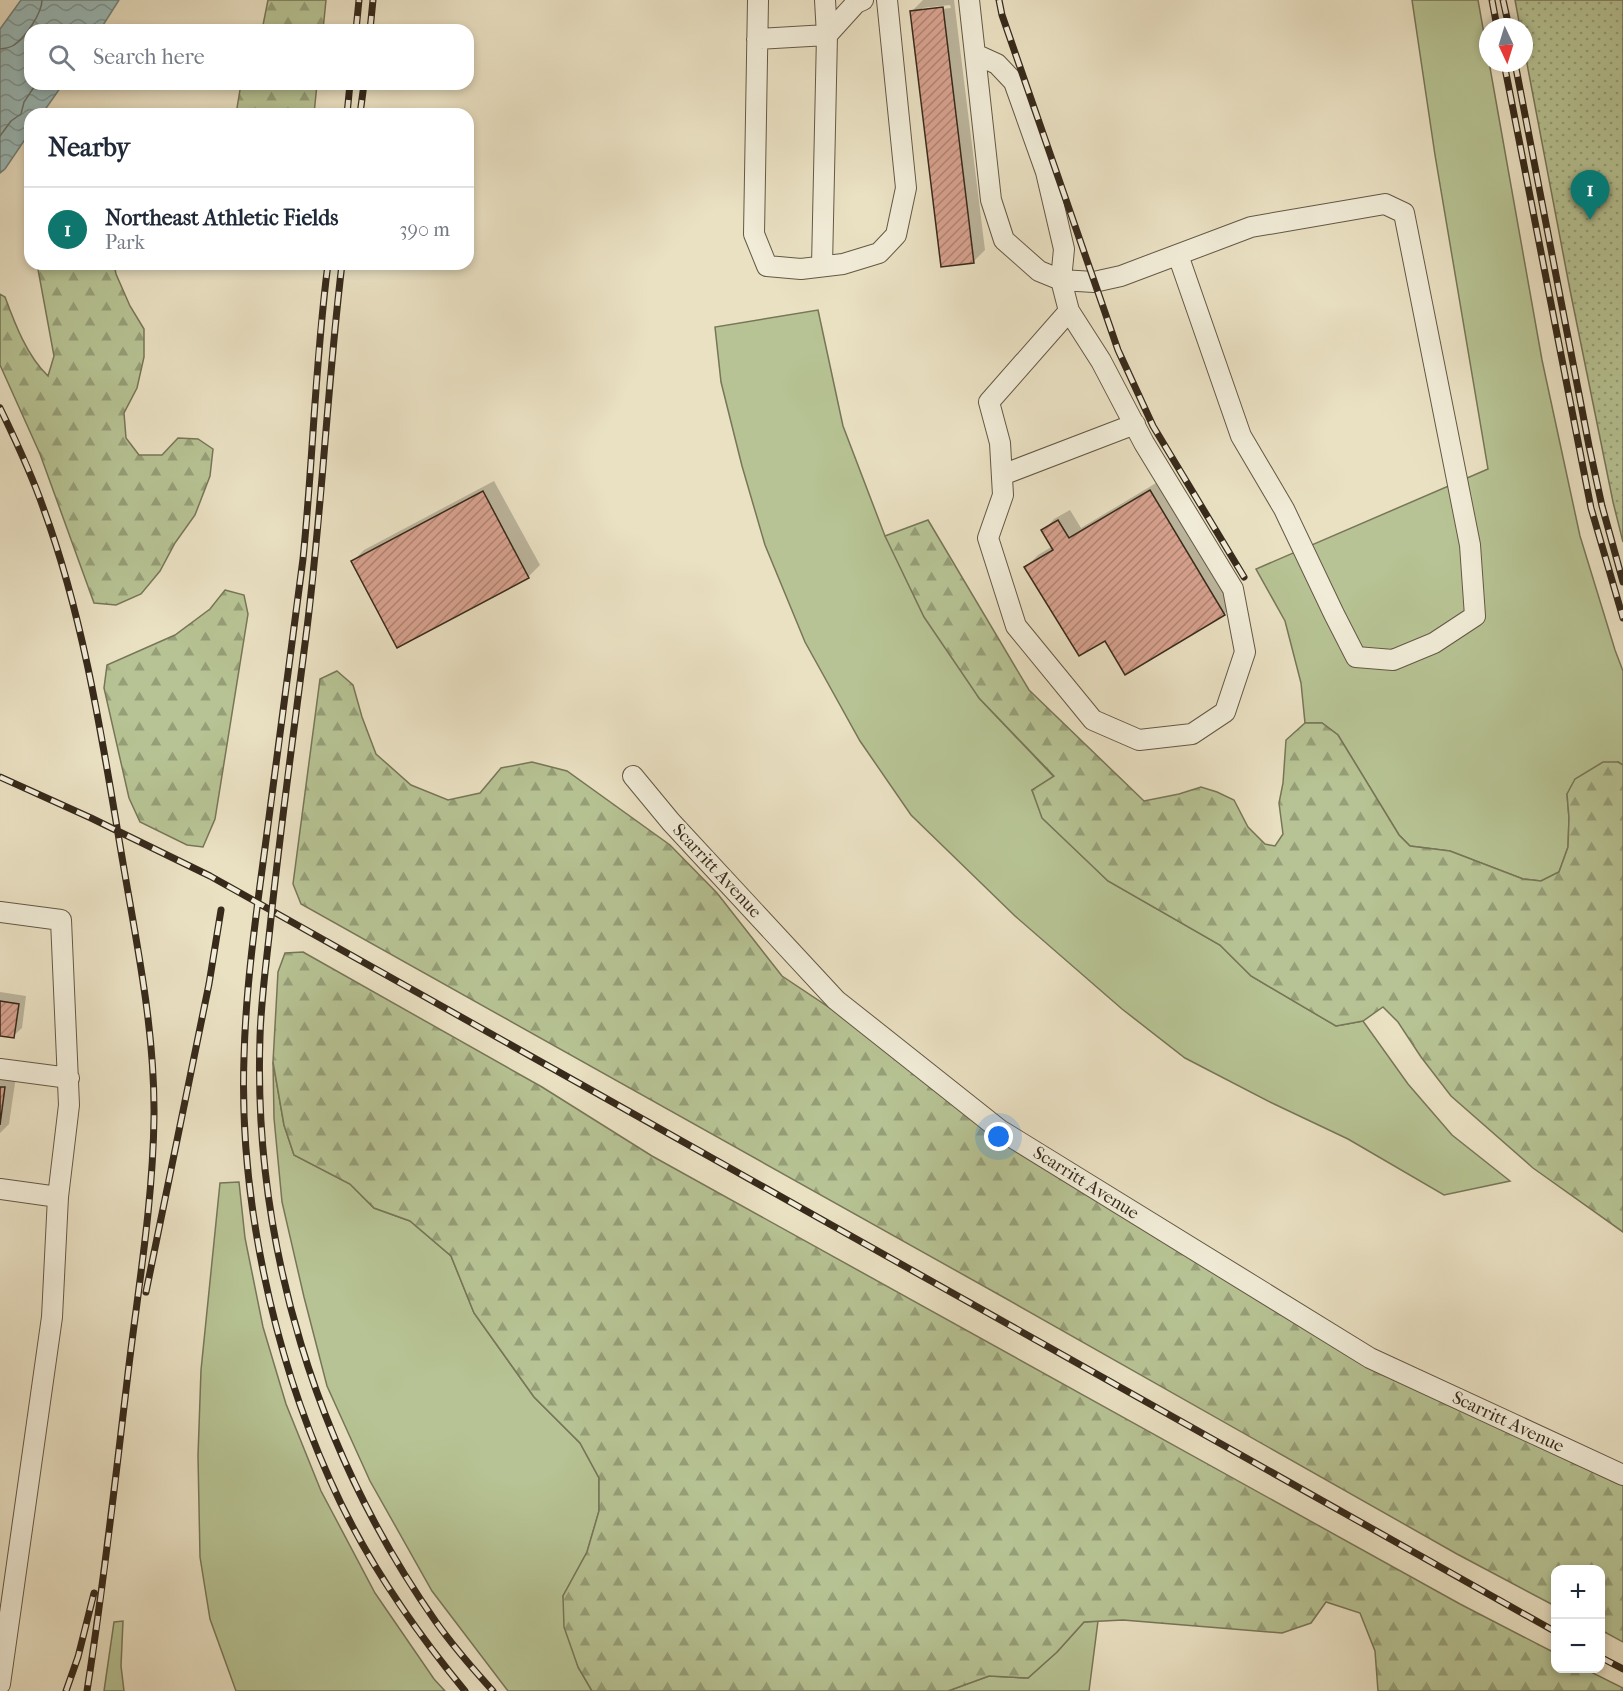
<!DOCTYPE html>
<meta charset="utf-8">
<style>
:root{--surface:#fff;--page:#f2f2f3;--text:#1f2937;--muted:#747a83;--line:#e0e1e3;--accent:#0f766e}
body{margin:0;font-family:"IM FELL French Canon",serif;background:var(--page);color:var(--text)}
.controls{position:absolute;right:18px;bottom:18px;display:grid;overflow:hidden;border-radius:12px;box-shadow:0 3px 9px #0003}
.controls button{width:54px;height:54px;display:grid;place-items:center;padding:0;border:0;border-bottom:2px solid var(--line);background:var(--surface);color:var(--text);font:30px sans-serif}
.compass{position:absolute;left:1479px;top:18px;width:54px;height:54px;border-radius:50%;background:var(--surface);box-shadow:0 3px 9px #0003;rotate:176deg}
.you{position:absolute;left:999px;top:1137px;width:21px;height:21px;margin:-15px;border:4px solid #fff;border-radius:50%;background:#1a73e8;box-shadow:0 0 0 9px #1a73e833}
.badge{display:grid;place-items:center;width:39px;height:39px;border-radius:50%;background:var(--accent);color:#fff;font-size:20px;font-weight:700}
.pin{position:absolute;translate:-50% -50px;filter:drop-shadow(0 2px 3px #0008)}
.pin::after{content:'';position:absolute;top:32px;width:21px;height:18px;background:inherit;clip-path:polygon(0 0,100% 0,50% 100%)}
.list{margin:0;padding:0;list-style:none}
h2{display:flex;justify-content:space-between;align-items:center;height:78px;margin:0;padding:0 24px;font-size:26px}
h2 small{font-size:20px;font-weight:400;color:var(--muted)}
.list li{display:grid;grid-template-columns:39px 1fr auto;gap:18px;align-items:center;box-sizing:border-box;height:84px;padding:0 24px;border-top:2px solid var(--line)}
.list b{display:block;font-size:22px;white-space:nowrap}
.list p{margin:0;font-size:20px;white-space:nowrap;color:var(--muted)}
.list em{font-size:20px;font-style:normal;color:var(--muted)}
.icon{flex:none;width:33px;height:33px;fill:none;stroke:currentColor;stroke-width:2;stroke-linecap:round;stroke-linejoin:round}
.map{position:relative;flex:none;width:1623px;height:1691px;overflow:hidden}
.search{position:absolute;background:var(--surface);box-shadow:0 3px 9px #0003;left:24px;top:24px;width:450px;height:66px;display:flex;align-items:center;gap:15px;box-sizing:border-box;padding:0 21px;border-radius:18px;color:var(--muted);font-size:22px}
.panel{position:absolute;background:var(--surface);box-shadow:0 3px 9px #0003;left:24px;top:108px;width:450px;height:162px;border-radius:18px}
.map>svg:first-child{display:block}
</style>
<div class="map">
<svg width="1623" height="1691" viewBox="0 0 1623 1691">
<defs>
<pattern id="forest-firs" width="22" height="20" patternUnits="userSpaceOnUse" patternTransform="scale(1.5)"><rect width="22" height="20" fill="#b7c394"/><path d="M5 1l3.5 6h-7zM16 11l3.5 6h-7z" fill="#969f78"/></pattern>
<pattern id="park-dots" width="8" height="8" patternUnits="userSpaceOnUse" patternTransform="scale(1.5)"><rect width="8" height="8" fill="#b7c394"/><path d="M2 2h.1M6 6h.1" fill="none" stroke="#969f78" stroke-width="1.8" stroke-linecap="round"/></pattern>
<pattern id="water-waves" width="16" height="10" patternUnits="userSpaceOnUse" patternTransform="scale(1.5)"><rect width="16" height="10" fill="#9abcbc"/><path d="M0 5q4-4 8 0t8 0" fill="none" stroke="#7e9998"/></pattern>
<pattern id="building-hatch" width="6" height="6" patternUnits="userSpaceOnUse" patternTransform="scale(1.5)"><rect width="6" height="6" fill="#d7a18e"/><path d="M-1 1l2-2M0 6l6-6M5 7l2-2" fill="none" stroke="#af8373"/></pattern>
</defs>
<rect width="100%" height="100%" fill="#eae1c3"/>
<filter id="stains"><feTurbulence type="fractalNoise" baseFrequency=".00333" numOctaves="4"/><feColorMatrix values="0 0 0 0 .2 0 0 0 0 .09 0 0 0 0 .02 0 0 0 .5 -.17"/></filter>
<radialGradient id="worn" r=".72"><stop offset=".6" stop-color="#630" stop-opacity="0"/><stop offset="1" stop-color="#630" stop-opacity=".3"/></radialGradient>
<path fill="#b7c394" stroke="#777658" stroke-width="1.5" d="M 1412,0 L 1478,0 L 1542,360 L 1580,536 L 1615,650 L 1623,671 L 1623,765 L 1618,762 L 1567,794 L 1569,818 L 1568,847 L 1559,872 L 1541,881 L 1523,879 L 1450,851 L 1410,846 L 1399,835 L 1338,735 L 1322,723 L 1305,723 L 1301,683 L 1285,621 L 1256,569 L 1488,469 L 1435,155 Z
M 818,310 L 843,426 L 885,536 L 979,698 L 1054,777 L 1032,790 L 1043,818 L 1108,881 L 1220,945 L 1251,976 L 1336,1026 L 1363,1021 L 1408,1084 L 1452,1135 L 1510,1181 L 1444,1195 L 1348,1139 L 1272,1103 L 1185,1058 L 1122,1009 L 1015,916 L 911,815 L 860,741 L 805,642 L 765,545 L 742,466 L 721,382 L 715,327 Z
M 273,1062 L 284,1125 L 294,1155 L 350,1184 L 374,1208 L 410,1221 L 451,1256 L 474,1313 L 534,1397 L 580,1443 L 599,1478 L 599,1511 L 587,1552 L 563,1596 L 578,1667 L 592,1691 L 508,1691 L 432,1591 L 370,1481 L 327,1386 L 304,1297 L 282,1202 L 274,1118 Z
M 239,1182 L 245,1238 L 263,1327 L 286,1404 L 321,1491 L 375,1593 L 434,1679 L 445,1691 L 236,1691 L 210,1619 L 200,1557 L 198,1456 L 201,1370 L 220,1183 Z
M 123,1621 L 121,1666 L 124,1691 L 104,1691 L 114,1622 Z
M 1098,1621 L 1089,1691 L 948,1691 L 989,1676 L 1028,1678 L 1057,1652 L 1084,1622 Z"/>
<path fill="url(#forest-firs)" stroke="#777658" stroke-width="1.5" d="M 268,0 L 326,0 L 323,30 L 262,30 Z
M 241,84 L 317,84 L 314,114 L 236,114 Z
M 37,264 L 114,264 L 116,274 L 130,306 L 144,329 L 144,357 L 137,388 L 124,413 L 126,438 L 139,455 L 162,455 L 178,438 L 198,439 L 213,449 L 210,476 L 195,515 L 175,543 L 160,571 L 141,594 L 116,605 L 94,603 L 40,454 L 0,365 L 0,294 L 5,297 C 15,324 27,356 48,376 L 54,356 Z
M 928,520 L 1029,690 L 1144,801 L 1179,794 L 1201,787 L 1217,792 L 1234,800 L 1248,827 L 1265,844 L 1275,846 L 1283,834 L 1279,803 L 1283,783 L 1286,740 L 1305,723 L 1322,723 L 1338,735 L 1399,835 L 1410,846 L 1450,851 L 1523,879 L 1541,881 L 1559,872 L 1568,847 L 1569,818 L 1567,794 L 1575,779 L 1603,762 L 1618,762 L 1623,765 L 1623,1232 L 1533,1168 L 1451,1096 L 1421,1057 L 1398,1022 L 1383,1007 L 1363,1021 L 1336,1026 L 1251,976 L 1220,945 L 1108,881 L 1042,818 L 1032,790 L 1054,776 L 979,698 L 924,617 L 885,536 Z
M 225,590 L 244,595 L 248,614 L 215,819 L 203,847 L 187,845 L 140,822 L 129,798 L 104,688 L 107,665 L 175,635 L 210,609 Z
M 337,671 L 353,685 L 362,717 L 376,754 L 411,785 L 448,800 L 480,793 L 501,768 L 532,762 L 567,771 L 670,845 L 717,893 L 782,976 L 872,1036 L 1265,1295 L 1623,1479 L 1623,1642 L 1601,1630 L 1600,1570 L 1556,1570 L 1555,1606 L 1457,1554 L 996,1293 L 301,904 L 293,884 L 320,679 Z
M 303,952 L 542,1087 L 652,1156 L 1460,1604 L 1555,1653 L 1556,1668 L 1585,1669 L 1623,1688 L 1623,1691 L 1378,1691 L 1375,1651 L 1360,1613 L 1326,1602 L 1311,1623 L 1282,1633 L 1123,1620 L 1084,1622 L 1057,1652 L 1028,1678 L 989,1676 L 948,1691 L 592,1691 L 578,1667 L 564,1627 L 563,1596 L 587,1552 L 599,1511 L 599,1478 L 580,1443 L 534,1397 L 474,1313 L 451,1256 L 410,1221 L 374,1208 L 350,1184 L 294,1155 L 284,1125 L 273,1062 L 278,972 L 285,953 Z"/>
<path fill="url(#park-dots)" stroke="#777658" stroke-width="1.5" d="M 1515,0 L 1623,0 L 1623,542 L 1613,502 L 1570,290 L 1524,48 L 1524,27 L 1520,27 Z"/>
<path fill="url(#water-waves)" stroke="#72827c" stroke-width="1.5" d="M 21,0 L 119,0 L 100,30 L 30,30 L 30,84 L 63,84 L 42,114 L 30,114 L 30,132 L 5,169 L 0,173 L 0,29 Z"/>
<path fill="#0003" fill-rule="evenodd" d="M 923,0 L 954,0 L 985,250 L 973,262 L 911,12 ZM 950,5 L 951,8 L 922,11 L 922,8 Z
M 1161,480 L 1236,603 L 1224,614 L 1105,639 L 1026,567 L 1038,555 L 1053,546 L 1043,531 L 1054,519 L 1070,510 L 1081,528 Z
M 494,481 L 540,565 L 528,577 L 353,561 L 364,550 Z
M 0,992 L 26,996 L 22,1028 L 13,1036 L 0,1035 Z
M 0,1074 L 16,1076 L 9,1124 L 0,1133 Z"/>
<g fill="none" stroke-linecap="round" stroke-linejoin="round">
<path stroke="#68736c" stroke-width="1.5" d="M 0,49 C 5,48 10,48 14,45 C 25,38 42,13 42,0
M 0,136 L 11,121 L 21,114 L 24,102 L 36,84"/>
</g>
<path fill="url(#building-hatch)" stroke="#372a1b" stroke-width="1.5" d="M 943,7 L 974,263 L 941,267 L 910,11 Z
M 1150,490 L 1225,615 L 1125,675 L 1105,641 L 1079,656 L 1024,567 L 1053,550 L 1041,530 L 1058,520 L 1069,538 Z
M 483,491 L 529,578 L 397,648 L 351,561 Z
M 0,1001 L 19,1004 L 14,1038 L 0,1036 Z
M 0,1087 L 5,1087 L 0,1125 Z"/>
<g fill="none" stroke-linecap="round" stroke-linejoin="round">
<g stroke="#645845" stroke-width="22">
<path id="minor" d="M 758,0 L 754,234 L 767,266 L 801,269 L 843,264 L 879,253 L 896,235 L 906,188 L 887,0
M 969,0 L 991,200 L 1004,240 L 1039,271 L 1061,280 L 1064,249 L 1046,172 L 1014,82 L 997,64 L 975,54
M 757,39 L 827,35 L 856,3 L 863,0
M 822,266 L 827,35 L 825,0
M 1069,311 L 989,402 L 1000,443 L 1003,495 L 988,538 L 1016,626 L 1093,720 L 1139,740 L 1192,734 L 1225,712 L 1245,652 L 1233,589 L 1144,443 L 1101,361 L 1069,311 L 1061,280 L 1094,282 L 1121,276 L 1251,227 L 1385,204 L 1404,213 L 1470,545 L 1475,616 L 1434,643 L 1393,660 L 1356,657 L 1334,614 L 1284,509 L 1241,436 L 1178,255
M 1002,475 L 1135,424
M 633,776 L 671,822 L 836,1000 L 1000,1130 L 1370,1358 L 1623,1475
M 0,912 L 61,920 L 69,1105 L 58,1197
M 0,1069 L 69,1078
M 0,1189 L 58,1197 L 52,1317 L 0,1684"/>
</g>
<use href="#minor" stroke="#f1ecd8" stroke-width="20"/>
<g stroke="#372a1b" stroke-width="7">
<path id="rail" d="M 999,0 L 1002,15 L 1118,350 L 1153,426 L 1244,577
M 1492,0 L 1497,27
M 1503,0 L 1509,27
M 356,30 L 359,0
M 370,30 L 373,0
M 1504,63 L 1591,508 L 1623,618
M 1515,63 L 1589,446 L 1602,506 L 1623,582
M 347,114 L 350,84
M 360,114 L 364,84
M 328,264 C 315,362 313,461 303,559 C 291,648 280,737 268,825 C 258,902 246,979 244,1057 C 239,1197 273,1353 330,1480 C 364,1557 412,1627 465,1691
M 342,264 C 327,388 322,512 306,636 C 294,730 281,824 271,918 C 267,958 261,998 260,1037 C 253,1243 317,1453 436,1622 C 453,1646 473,1669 493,1691
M 0,408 C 16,441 32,475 44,510 C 85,622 103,745 123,863 C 137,946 155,1031 154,1117 C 153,1200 139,1283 129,1365 C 116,1474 104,1583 87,1691
M 0,777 L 91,818 L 210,876 L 1556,1632
M 146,1292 L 209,984 L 221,910
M 1600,1657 L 1623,1669
M 66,1691 L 78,1657 L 94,1593"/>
</g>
<use href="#rail" stroke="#f1ecd8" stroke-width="4.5" stroke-dasharray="14" stroke-linecap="butt"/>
</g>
<g text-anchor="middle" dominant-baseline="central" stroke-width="5" stroke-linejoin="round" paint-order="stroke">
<g font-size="18" fill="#372a1b" stroke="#f1ecd8">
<text transform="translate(717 871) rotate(47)">Scarritt Avenue</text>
<text transform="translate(1086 1183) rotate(32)">Scarritt Avenue</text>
<text transform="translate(1508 1422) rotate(25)">Scarritt Avenue</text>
</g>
</g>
<rect width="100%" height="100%" filter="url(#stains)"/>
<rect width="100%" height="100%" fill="url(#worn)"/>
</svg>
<div class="controls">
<button>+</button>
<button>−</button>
</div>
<svg class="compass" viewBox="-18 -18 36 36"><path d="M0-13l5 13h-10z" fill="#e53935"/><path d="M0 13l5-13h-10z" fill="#747a83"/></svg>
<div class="you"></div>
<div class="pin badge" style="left:1590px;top:220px">1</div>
<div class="search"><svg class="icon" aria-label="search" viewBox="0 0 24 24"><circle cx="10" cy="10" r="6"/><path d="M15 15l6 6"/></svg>Search here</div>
<section class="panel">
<h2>Nearby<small></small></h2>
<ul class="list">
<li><span class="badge">1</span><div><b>Northeast Athletic Fields</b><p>Park</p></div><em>390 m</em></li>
</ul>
</section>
</div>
